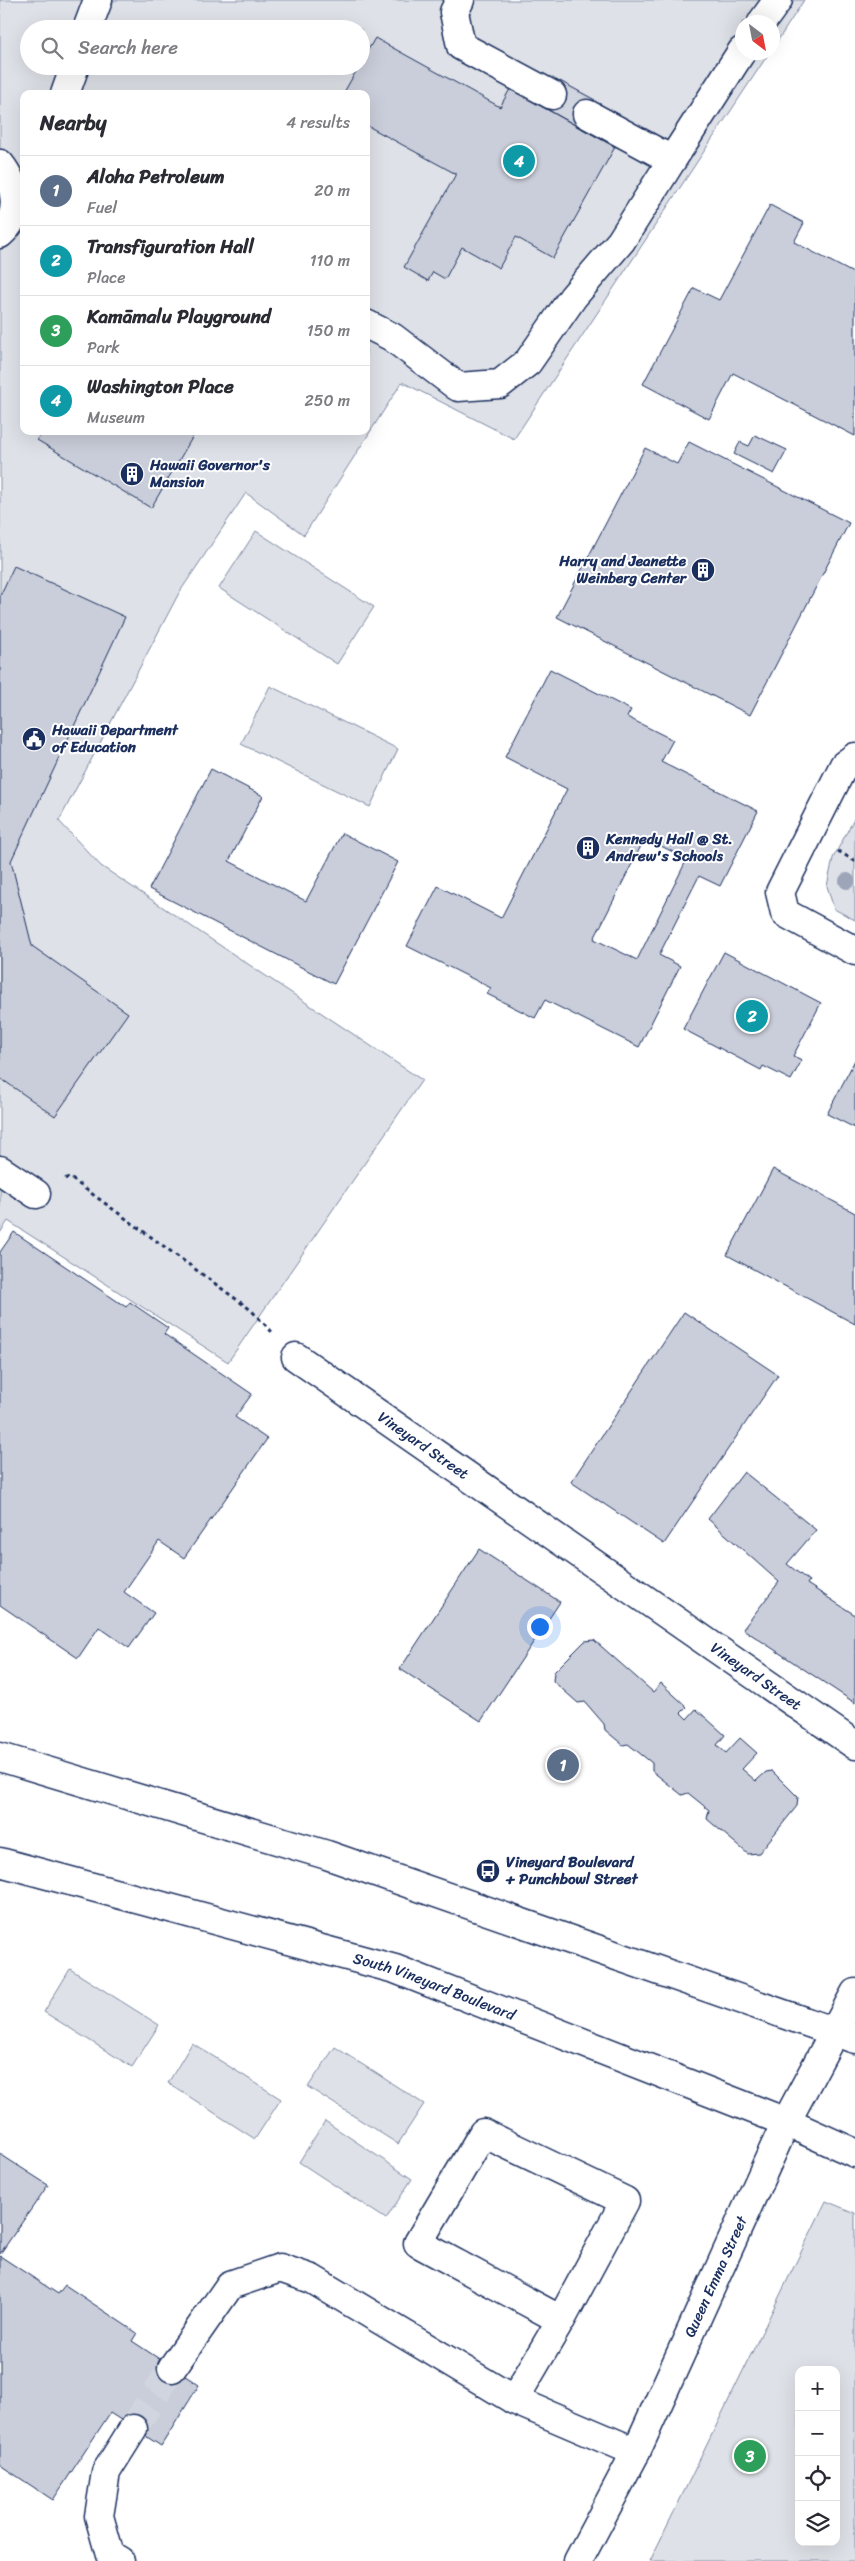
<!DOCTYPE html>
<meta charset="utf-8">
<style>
:root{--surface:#fff;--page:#f2f2f3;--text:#2b2b33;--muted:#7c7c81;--line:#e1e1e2;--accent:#1b2f5e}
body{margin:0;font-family:Sriracha,sans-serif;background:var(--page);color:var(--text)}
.controls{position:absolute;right:15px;bottom:15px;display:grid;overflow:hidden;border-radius:10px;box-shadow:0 5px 20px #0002}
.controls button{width:45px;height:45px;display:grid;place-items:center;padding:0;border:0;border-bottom:1px solid var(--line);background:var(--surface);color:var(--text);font:25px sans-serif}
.compass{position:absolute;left:735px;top:15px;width:45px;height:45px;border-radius:50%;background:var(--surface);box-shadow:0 5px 20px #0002;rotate:148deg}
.you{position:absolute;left:539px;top:1626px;width:18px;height:18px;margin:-12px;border:4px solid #fff;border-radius:50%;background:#1a73e8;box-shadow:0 0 0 8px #1a73e833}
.badge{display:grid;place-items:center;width:32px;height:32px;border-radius:50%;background:var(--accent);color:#fff;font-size:16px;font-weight:700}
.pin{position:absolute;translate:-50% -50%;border:2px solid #fff;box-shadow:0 1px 5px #0006}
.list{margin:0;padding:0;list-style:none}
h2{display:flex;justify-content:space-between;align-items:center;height:65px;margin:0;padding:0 20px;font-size:21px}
h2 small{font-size:16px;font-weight:400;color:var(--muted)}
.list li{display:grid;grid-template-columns:32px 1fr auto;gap:15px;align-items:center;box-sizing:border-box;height:70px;padding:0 20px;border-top:1px solid var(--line)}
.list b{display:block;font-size:19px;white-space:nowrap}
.list p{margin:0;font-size:16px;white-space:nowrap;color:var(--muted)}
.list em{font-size:16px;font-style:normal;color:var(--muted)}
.icon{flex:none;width:28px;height:28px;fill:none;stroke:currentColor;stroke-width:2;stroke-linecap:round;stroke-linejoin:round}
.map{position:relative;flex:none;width:855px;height:2561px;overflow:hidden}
.search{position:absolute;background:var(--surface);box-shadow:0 5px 20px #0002;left:20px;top:20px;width:350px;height:55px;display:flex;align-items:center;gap:12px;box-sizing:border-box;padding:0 18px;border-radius:28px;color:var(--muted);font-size:19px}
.panel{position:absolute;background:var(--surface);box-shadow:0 5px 20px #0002;left:20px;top:90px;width:350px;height:345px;border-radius:10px}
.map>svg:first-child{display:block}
</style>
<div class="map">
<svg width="855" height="2561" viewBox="0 0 855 2561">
<rect width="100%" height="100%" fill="#fff"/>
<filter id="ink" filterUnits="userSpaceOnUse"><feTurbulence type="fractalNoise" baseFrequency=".02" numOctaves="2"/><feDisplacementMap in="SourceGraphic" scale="10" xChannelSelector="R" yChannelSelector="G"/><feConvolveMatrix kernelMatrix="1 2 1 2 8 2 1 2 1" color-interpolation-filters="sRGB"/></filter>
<g filter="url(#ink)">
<path fill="#dee1e7" stroke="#7c88a2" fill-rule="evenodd" d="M 0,0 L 804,0 L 773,48 L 772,22 L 742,22 L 742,52 L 769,53 L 514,439 L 402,382 L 304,535 L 246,493 L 179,593 L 59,821 L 101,866 L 422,1080 L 228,1362 L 8,1221 L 0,1233 ZM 29,29 L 361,29 L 361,66 L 29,66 ZM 24,94 L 366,94 L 366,431 L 24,431 Z
M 256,531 L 374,607 L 337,664 L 219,588 Z
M 270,686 L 398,749 L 370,807 L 241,744 Z
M 855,817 L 855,920 L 834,909 L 827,886 L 833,858 Z
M 70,1969 L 159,2025 L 132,2067 L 44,2012 Z
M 192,2043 L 281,2099 L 255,2139 L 168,2083 Z
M 335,2047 L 424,2104 L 398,2144 L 308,2087 Z
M 325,2121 L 412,2179 L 386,2219 L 299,2162 Z
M 826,2201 L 855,2213 L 855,2561 L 650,2561 ZM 799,2370 L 836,2370 L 836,2542 L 799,2542 Z"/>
<path fill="#caceda" stroke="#1b2f5e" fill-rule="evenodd" d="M 375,38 L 500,107 L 510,89 L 615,147 L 553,258 L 516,237 L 499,268 L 462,247 L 445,279 L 433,272 L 428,281 L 404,267 L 456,174 L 366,125 L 366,94 L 343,94 L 359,66 L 361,66 L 361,62 Z
M 560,81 L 595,100 L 580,128 L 545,108 Z
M 770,205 L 804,223 L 794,242 L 855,274 L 855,436 L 733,373 L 709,419 L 643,384 L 694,288 L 719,300 Z
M 42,431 L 196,431 L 151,508 L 37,440 Z
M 755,435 L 787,450 L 774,474 L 734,454 L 740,442 L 749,446 Z
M 689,442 L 849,523 L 750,715 L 557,617 L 645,448 L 677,464 Z
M 14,566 L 125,617 L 11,861 L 32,946 L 128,1013 L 55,1116 L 0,1078 L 0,596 Z
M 550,669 L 631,710 L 627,717 L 673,740 L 661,762 L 758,811 L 720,886 L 699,876 L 659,955 L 680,966 L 639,1047 L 545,1000 L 535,1018 L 487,994 L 491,988 L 407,946 L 438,886 L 501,918 L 567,789 L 505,757 ZM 645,838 L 687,859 L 637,960 L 594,939 Z
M 211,769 L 263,796 L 229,861 L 288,892 L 306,901 L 342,833 L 398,862 L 334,984 L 149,889 Z
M 724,952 L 821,1003 L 793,1056 L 802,1060 L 791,1080 L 763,1066 L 761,1070 L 683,1029 Z
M 855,1060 L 855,1128 L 827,1114 Z
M 773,1169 L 855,1213 L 855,1324 L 727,1255 Z
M 14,1232 L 126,1307 L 130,1302 L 168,1328 L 164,1334 L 252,1394 L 235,1417 L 267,1439 L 184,1558 L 159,1541 L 124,1592 L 154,1613 L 129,1648 L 99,1627 L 78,1658 L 0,1605 L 0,1252 Z
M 684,1312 L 778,1375 L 664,1544 L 571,1482 Z
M 744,1472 L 816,1530 L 787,1564 L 809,1581 L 807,1584 L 855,1615 L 855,1703 L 743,1629 L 779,1582 L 708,1519 Z
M 479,1549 L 560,1602 L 481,1721 L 400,1669 Z
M 594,1640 L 653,1692 L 661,1683 L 687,1707 L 681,1713 L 687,1719 L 696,1709 L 725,1735 L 717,1745 L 726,1753 L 740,1738 L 757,1753 L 742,1769 L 756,1781 L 766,1772 L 772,1771 L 798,1797 L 797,1806 L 759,1853 L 748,1854 L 707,1819 L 709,1810 L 688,1793 L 682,1795 L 652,1771 L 652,1763 L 628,1744 L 623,1745 L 605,1730 L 604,1724 L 585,1702 L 578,1703 L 553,1681 L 554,1672 L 585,1641 Z
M 0,2154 L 48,2185 L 0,2254 Z
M 0,2256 L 58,2294 L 65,2285 L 137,2333 L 132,2341 L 199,2385 L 161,2446 L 110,2413 L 53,2500 L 0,2465 Z"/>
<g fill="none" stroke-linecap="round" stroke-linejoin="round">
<path stroke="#d1d5df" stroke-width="28" stroke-dasharray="28 14" stroke-linecap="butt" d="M 552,95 L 587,114
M 133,2429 L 172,2368"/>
<g stroke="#1b2f5e" stroke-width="31">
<g id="minor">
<path d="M 460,0 L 454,12 L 461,46 L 552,95"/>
<path d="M 762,22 L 778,0"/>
<path d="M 87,29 L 98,0"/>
<path d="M 65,94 L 75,66"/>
<path d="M 587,114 L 672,160 L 742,51"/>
<path d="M 0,164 C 16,184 23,215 0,234"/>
<path d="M 366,324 L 392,337 L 458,387 L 500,384 L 528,362 L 573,297 L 621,241 L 672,160"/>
<path d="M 855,757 L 844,765 L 780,892 L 785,913 L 855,951"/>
<path d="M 0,1170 L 36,1194"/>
<path id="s1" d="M 296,1357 L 855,1745"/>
<path d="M 172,2368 L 230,2285 L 280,2268 L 312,2279 L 514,2400 L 636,2452"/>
<path d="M 514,2400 L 561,2320 L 625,2201 L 483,2133 L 418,2243 L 561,2320"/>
<path d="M 120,2561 L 110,2555 L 99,2516 L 106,2472 L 133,2429"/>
<path id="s2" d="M 578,2561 L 636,2452 L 786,2122 L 855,1993"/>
</g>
</g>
<g stroke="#1b2f5e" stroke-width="31">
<g id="major">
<path d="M 0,1757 L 327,1855 L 855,2039"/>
<path id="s3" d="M 0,1862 L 395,1969 L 786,2122 L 855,2153"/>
</g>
</g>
<path stroke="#1b2f5e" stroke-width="3" stroke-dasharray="4 4" stroke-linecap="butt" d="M 838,851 L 855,861
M 65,1179 L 69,1177 L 251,1310 L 273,1333"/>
<use href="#minor" stroke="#fff" stroke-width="28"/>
<use href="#major" stroke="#fff" stroke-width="28"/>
</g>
<circle fill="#9da5b9" cx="847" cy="881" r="8"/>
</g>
<defs>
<g id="building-disc" transform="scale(1.25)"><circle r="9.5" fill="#1b2f5e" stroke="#fff"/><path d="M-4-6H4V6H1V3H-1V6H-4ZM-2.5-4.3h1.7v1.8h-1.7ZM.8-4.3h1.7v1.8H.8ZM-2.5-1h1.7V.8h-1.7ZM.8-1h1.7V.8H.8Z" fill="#fff"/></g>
<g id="civic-disc" transform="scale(1.25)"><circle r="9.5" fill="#1b2f5e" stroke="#fff"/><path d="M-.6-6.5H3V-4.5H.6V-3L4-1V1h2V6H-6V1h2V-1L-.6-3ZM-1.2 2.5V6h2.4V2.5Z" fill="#fff"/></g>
<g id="bus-disc" transform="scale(1.25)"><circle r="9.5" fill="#1b2f5e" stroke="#fff"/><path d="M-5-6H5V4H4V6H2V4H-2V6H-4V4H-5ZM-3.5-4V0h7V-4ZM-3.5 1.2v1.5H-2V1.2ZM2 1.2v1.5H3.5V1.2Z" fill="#fff"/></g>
</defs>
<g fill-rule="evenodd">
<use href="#building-disc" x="132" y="474"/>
<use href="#building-disc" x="703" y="570"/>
<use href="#civic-disc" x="34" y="739"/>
<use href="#building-disc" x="588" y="848"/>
<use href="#bus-disc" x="488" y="1871"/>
</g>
<g text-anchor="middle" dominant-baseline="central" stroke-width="4" stroke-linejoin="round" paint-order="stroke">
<g font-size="15" font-weight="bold" fill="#1b2f5e" stroke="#fff" text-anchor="start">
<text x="150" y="465">Hawaii Governor's<tspan x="150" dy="17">Mansion</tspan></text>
<text x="686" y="561" text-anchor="end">Harry and Jeanette<tspan x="686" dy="17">Weinberg Center</tspan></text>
<text x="52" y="730">Hawaii Department<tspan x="52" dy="17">of Education</tspan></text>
<text x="606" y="839">Kennedy Hall @ St.<tspan x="606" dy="17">Andrew's Schools</tspan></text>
<text x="506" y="1862">Vineyard Boulevard<tspan x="506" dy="17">+ Punchbowl Street</tspan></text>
</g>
<g font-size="15" fill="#1b2f5e" stroke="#fff">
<text stroke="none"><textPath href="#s1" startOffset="155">Vineyard Street</textPath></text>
<text stroke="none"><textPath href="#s1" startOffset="560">Vineyard Street</textPath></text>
<text stroke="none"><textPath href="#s3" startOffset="452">South Vineyard Boulevard</textPath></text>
<text stroke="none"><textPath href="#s2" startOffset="316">Queen Emma Street</textPath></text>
</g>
</g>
</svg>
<div class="controls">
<button>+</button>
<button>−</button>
<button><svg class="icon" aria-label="locate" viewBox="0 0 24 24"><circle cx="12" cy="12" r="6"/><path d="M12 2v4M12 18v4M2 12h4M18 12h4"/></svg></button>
<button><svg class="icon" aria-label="layers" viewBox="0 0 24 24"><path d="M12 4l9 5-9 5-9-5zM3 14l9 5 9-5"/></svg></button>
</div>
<svg class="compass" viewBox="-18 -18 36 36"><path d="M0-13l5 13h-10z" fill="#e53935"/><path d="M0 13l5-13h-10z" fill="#7c7c81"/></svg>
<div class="you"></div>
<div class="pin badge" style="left:563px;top:1765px;background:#5c6f8a">1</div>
<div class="pin badge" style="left:752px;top:1016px;background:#0f9aa8">2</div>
<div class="pin badge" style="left:750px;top:2456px;background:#2e9e5b">3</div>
<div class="pin badge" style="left:519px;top:161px;background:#0f9aa8">4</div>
<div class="search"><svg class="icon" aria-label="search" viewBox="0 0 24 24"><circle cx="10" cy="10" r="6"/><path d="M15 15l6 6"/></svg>Search here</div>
<section class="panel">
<h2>Nearby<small>4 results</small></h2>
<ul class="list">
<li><span class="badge" style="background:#5c6f8a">1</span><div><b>Aloha Petroleum</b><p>Fuel</p></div><em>20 m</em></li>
<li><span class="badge" style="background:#0f9aa8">2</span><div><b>Transfiguration Hall</b><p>Place</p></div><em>110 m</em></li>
<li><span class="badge" style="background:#2e9e5b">3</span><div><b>Kamāmalu Playground</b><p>Park</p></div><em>150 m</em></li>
<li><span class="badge" style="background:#0f9aa8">4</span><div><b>Washington Place</b><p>Museum</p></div><em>250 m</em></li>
</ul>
</section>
</div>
